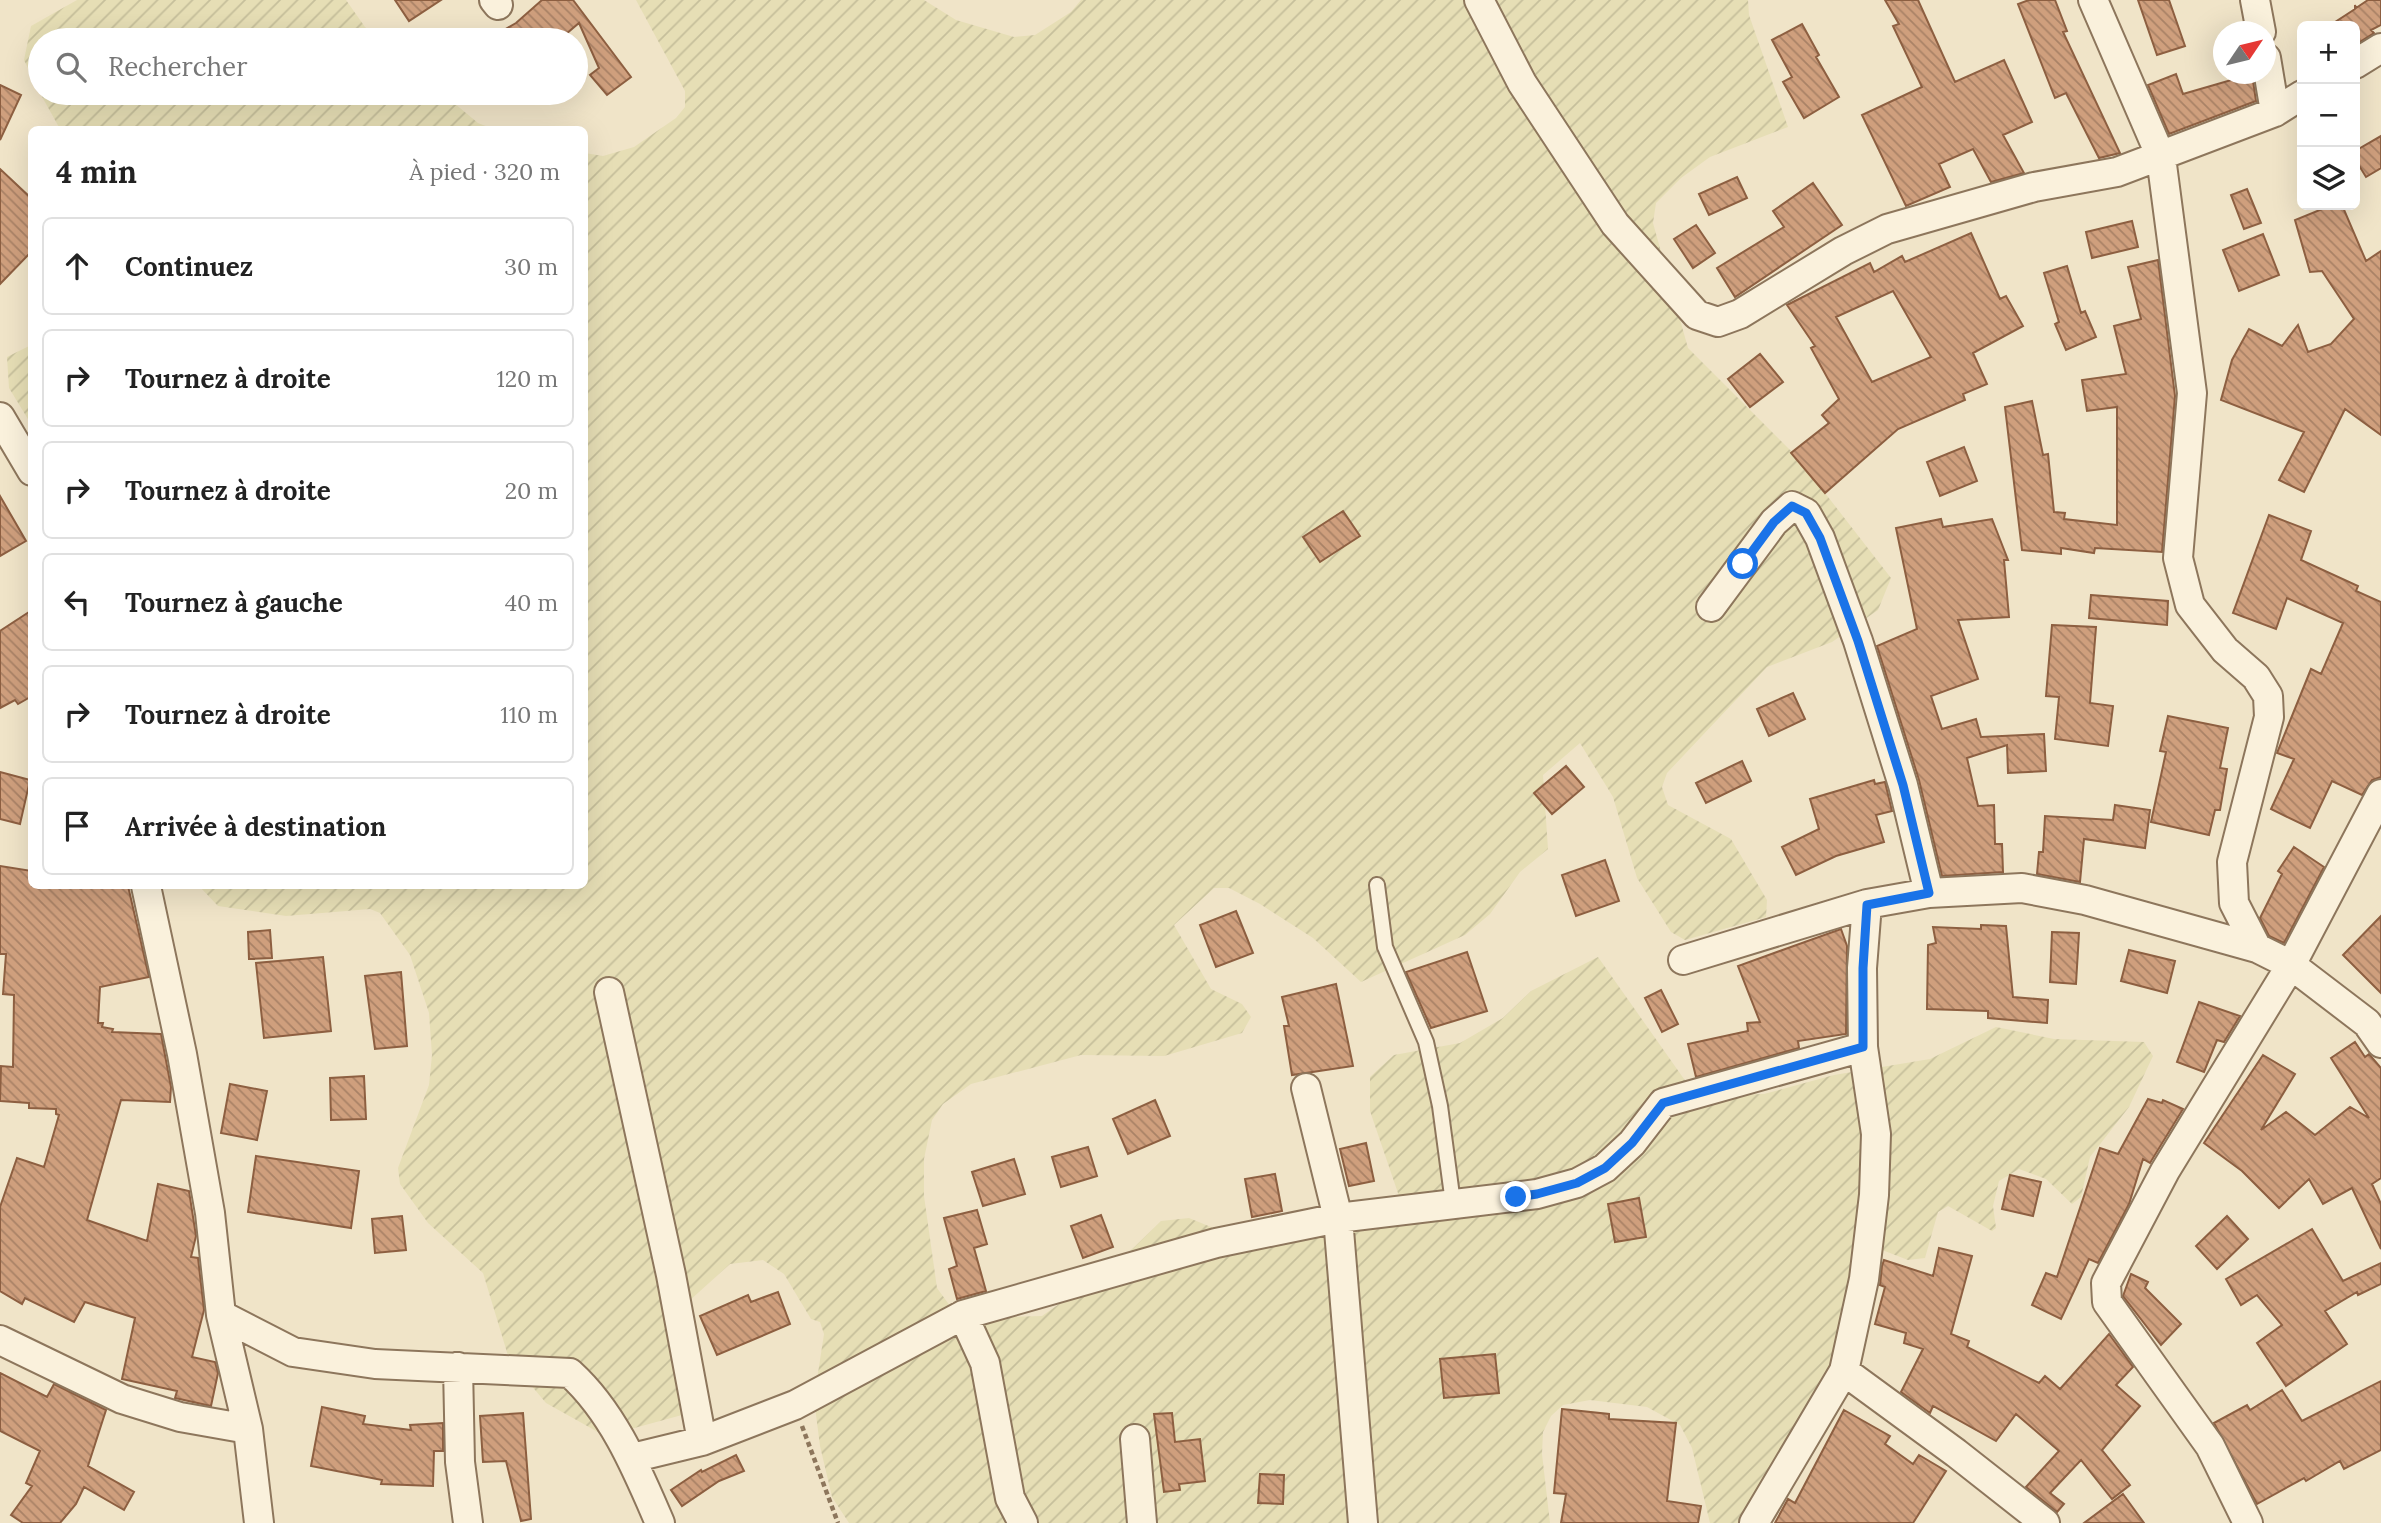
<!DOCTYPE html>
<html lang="fr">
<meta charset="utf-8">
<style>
:root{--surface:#fff;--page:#f2f2f2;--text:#222;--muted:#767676;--line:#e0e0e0}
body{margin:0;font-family:Lora,serif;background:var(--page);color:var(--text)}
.controls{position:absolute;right:21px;top:21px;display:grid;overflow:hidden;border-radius:10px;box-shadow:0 7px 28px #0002}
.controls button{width:63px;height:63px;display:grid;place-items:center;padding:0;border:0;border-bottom:2px solid var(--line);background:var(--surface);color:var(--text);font:35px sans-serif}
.compass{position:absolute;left:2213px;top:21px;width:63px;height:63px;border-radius:50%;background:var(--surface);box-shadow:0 7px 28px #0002;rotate:55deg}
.stop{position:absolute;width:21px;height:21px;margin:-16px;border:5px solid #1a73e8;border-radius:50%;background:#fff}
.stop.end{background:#1a73e8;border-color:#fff;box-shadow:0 2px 7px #0008}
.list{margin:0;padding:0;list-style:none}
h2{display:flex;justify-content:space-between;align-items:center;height:91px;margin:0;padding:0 28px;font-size:30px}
h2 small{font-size:23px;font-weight:400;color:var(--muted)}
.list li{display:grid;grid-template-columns:46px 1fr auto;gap:21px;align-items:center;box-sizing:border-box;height:98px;margin:0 14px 14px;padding:0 14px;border:2px solid var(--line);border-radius:10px}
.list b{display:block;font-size:26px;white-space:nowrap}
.list em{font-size:23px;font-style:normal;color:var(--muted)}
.icon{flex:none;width:38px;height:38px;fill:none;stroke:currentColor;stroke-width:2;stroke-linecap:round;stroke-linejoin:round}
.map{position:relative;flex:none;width:2381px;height:1523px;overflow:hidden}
.search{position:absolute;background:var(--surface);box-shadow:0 7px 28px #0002;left:28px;top:28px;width:560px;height:77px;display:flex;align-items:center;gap:18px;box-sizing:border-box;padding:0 24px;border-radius:38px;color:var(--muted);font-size:26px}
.panel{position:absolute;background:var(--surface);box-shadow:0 7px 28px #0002;left:28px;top:126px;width:560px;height:763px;border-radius:10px}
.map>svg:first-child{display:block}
</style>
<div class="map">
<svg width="2381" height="1523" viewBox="0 0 2381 1523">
<defs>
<pattern id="farmland-furrows" width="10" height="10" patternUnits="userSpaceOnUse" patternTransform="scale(1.75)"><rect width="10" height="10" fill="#e6deb5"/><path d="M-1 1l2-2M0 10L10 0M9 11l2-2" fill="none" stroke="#c6bf9b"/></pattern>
<pattern id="building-back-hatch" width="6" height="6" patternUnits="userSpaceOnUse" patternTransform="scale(1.75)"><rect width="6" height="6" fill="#cf9f7d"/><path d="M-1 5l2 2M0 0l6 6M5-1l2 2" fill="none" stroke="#a98266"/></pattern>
</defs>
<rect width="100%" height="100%" fill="#f0e4c8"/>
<path fill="url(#farmland-furrows)" d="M 77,0 L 346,0 L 365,27 L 380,40 L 40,40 L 40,92 L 24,60 L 31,26 Z
M 636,0 L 924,0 L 956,20 L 1014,37 L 1035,35 L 1071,12 L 1081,0 L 1748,0 L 1749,15 L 1788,127 L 1710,157 L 1681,178 L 1656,203 L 1653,223 L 1688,348 L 1797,457 L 1891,578 L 1878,610 L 1832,642 L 1767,667 L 1667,773 L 1662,787 L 1668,805 L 1731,839 L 1767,900 L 1766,917 L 1685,940 L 1671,932 L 1637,878 L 1613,797 L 1580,743 L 1543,775 L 1548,849 L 1520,872 L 1490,914 L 1465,935 L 1361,982 L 1313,938 L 1260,904 L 1229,888 L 1214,888 L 1174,925 L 1211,989 L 1242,1004 L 1251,1017 L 1242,1033 L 1164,1056 L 1081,1055 L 971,1084 L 943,1104 L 932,1120 L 924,1159 L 924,1196 L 937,1288 L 966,1328 L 1001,1317 L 1042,1316 L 1120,1261 L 1161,1221 L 1189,1218 L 1228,1234 L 1400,1199 L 1370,1111 L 1370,1077 L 1394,1055 L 1460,1043 L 1503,1018 L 1531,991 L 1598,957 L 1696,1096 L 1764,1094 L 1834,1075 L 1930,1059 L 1996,1027 L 2054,1039 L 2144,1042 L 2153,1056 L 2129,1107 L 2090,1157 L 2081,1197 L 2072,1204 L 2046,1179 L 2019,1169 L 1999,1181 L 1993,1206 L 1996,1228 L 1992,1231 L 1948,1206 L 1938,1212 L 1925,1258 L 1908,1260 L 1877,1248 L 1833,1378 L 1746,1523 L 1710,1523 L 1692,1448 L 1680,1425 L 1647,1407 L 1590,1400 L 1563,1405 L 1551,1416 L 1543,1432 L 1542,1454 L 1550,1523 L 849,1523 L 832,1497 L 820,1446 L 814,1399 L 824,1334 L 820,1322 L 811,1319 L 784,1274 L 763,1260 L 730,1264 L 688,1302 L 700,1397 L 682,1415 L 605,1436 L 546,1403 L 509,1359 L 483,1273 L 428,1223 L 400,1184 L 398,1168 L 429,1085 L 432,1055 L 429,1013 L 410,955 L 380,913 L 370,909 L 286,916 L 218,906 L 199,886 L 584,886 L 585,153 L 603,156 L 634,147 L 676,118 L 685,107 L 685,91 Z
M 40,93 L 442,93 L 478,123 L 493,129 L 60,129 Z
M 31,345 L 31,424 L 9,388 L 7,357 Z"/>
<path fill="url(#building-back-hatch)" stroke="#8d5f41" stroke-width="2" fill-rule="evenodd" d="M 395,0 L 441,0 L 409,21 Z
M 542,0 L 573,0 L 631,77 L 607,95 L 590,75 L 599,68 L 579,23 L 559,40 L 487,40 L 516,23 Z
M 1885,0 L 1918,0 L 1955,82 L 2004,60 L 2032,122 L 2003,135 L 2024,173 L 1991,182 L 1973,149 L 1939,164 L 1950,187 L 1906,206 L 1862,115 L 1922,87 L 1893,26 L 1899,24 Z
M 2029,0 L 2055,0 L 2067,31 L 2063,32 L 2120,153 L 2099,158 L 2066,93 L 2055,98 L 2018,4 Z
M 2138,0 L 2169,0 L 2185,46 L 2157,55 Z
M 2368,0 L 2381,0 L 2381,25 L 2371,30 L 2374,33 L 2355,45 L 2355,26 L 2329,26 L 2355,9 L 2355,5 L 2356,8 Z
M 1802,24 L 1819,55 L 1816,57 L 1839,97 L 1804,118 L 1783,82 L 1792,77 L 1772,40 Z
M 2176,74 L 2183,94 L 2252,74 L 2256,101 L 2169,134 L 2148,85 Z
M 0,85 L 21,95 L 0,140 Z
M 2381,136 L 2381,168 L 2366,177 L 2355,159 L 2355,151 Z
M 0,169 L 32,199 L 32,251 L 0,284 Z
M 1737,177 L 1747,198 L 1709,215 L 1699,194 Z
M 1813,183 L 1842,225 L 1735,297 L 1717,268 L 1784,227 L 1773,211 Z
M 2247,189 L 2261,223 L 2244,229 L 2231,195 Z
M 2332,205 L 2342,205 L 2366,261 L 2381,251 L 2381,435 L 2345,409 L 2304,492 L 2279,480 L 2304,432 L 2221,400 L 2232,360 L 2249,329 L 2282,346 L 2298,325 L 2308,352 L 2331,344 L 2354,319 L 2322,271 L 2310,272 L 2295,220 Z
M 2132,221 L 2138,247 L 2092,258 L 2086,232 Z
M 1696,225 L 1715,253 L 1693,268 L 1674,239 Z
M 1971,233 L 2000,299 L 2006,296 L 2023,326 L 1973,353 L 1987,384 L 1963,394 L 1965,400 L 1898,429 L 1825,493 L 1791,453 L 1829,423 L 1822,415 L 1839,399 L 1811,348 L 1815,346 L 1787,305 L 1870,263 L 1874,272 L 1902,256 L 1905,262 ZM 1893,291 L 1931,357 L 1872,382 L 1836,317 Z
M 2263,234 L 2279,275 L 2239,291 L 2223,250 Z
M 2158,260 L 2175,396 L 2162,552 L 2095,548 L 2094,553 L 2061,548 L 2061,554 L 2022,550 L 2005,407 L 2032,401 L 2043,455 L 2048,454 L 2054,512 L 2065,513 L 2064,519 L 2117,525 L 2117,407 L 2087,411 L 2082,380 L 2126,374 L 2114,326 L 2141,319 L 2128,267 Z
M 2067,266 L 2081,313 L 2085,311 L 2096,337 L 2066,350 L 2055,324 L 2059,322 L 2044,273 Z
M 1760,354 L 1783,382 L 1750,407 L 1728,379 Z
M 1964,447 L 1977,481 L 1940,496 L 1927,462 Z
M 0,496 L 26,541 L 0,556 Z
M 1343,511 L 1360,536 L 1320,562 L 1303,537 Z
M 2269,515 L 2311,531 L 2301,560 L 2358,586 L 2356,591 L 2381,602 L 2381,777 L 2372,780 L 2362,795 L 2332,781 L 2310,828 L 2271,809 L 2294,759 L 2277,753 L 2311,669 L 2321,674 L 2343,623 L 2287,598 L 2276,629 L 2233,613 Z
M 1941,519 L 1943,527 L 1992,519 L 2008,560 L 2004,560 L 2009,617 L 1958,620 L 1978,679 L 1931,696 L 1942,729 L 1976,719 L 1981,737 L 2044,734 L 2046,771 L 2008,773 L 2007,745 L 1967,758 L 1978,806 L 1994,805 L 1995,844 L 2002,844 L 2003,872 L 1942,876 L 1919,780 L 1877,646 L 1917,629 L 1896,528 Z
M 2091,595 L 2168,601 L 2167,625 L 2089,618 Z
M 32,610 L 32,696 L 18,704 L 15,700 L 0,708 L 0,631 Z
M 2052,625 L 2096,627 L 2090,703 L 2113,706 L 2108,746 L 2055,739 L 2059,697 L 2046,696 Z
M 1793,693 L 1805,719 L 1769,736 L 1757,709 Z
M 2168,716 L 2228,728 L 2220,768 L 2227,769 L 2220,810 L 2215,810 L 2209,835 L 2151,822 L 2166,752 L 2160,751 Z
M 1742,761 L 1751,781 L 1706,803 L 1696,783 Z
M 1566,766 L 1584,787 L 1552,814 L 1534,793 Z
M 0,772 L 30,780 L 20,824 L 0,819 Z
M 1874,780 L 1875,784 L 1885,782 L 1892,811 L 1876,815 L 1884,842 L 1836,856 L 1796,875 L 1782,847 L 1819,829 L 1810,799 Z
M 2115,805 L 2150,810 L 2145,848 L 2084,839 L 2080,882 L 2037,874 L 2039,852 L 2043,852 L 2045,816 L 2113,820 Z
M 2294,847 L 2324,867 L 2284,943 L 2269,936 L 2260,918 L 2282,874 L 2278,871 Z
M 1605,860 L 1619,901 L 1576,916 L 1562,875 Z
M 0,866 L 32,871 L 32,886 L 128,886 L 149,977 L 100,987 L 98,1023 L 103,1023 L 102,1027 L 113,1029 L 112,1032 L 161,1034 L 171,1087 L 170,1102 L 121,1100 L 87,1220 L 147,1241 L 158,1184 L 189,1191 L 196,1236 L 191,1257 L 198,1258 L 204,1310 L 192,1357 L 215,1362 L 218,1373 L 211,1406 L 175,1398 L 177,1391 L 122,1379 L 135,1318 L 85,1302 L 74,1322 L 25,1298 L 22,1304 L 0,1291 L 0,1207 L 17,1158 L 44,1167 L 59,1115 L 56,1114 L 56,1109 L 29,1108 L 29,1103 L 0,1101 L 1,1066 L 13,1067 L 14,995 L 3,994 L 6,954 L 0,954 Z
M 1236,911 L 1253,953 L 1216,967 L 1200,925 Z
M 2381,916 L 2381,993 L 2343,955 Z
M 1981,925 L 2006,926 L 2013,997 L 2048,1000 L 2047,1023 L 1988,1018 L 1988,1011 L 1927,1009 L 1928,945 L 1936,943 L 1933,927 L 1981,929 Z
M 1841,929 L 1847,946 L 1846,1034 L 1798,1041 L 1799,1048 L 1696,1077 L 1688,1044 L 1748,1031 L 1747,1023 L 1760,1022 L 1738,966 Z
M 270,930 L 272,958 L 249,959 L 248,932 Z
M 2052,932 L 2079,933 L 2076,984 L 2050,982 Z
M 2129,950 L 2175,961 L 2167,993 L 2121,981 Z
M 1467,952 L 1487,1011 L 1431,1028 L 1406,972 Z
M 323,957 L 331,1031 L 264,1038 L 256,963 Z
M 401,972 L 407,1046 L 375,1049 L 365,976 Z
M 1336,984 L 1353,1066 L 1292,1075 L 1284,1026 L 1289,1026 L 1282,997 Z
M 1661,990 L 1678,1024 L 1662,1032 L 1645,998 Z
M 2199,1002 L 2240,1016 L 2224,1042 L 2217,1040 L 2204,1072 L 2177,1062 Z
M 2355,1042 L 2365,1057 L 2369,1054 L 2381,1068 L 2381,1178 L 2372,1184 L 2381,1204 L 2381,1249 L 2352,1188 L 2323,1204 L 2309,1179 L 2279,1208 L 2242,1171 L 2204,1143 L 2263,1055 L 2295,1074 L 2261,1130 L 2286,1112 L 2315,1135 L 2350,1107 L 2369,1118 L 2331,1058 Z
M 364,1076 L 366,1119 L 331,1120 L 330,1078 Z
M 230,1084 L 267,1091 L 257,1140 L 221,1133 Z
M 2148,1099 L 2162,1103 L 2163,1100 L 2183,1109 L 2150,1163 L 2143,1159 L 2129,1204 L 2098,1263 L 2089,1259 L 2061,1319 L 2032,1305 L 2046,1273 L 2057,1277 L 2100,1148 L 2118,1154 Z
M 1155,1100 L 1170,1136 L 1128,1154 L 1113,1119 Z
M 1366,1143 L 1374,1181 L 1349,1186 L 1340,1149 Z
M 1088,1147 L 1097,1176 L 1061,1187 L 1052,1157 Z
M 256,1156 L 359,1171 L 351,1228 L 248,1212 Z
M 1014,1159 L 1025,1194 L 983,1206 L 972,1172 Z
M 1275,1174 L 1282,1211 L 1252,1217 L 1245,1179 Z
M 2010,1175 L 2041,1182 L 2033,1216 L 2002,1209 Z
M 1639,1198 L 1646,1237 L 1615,1242 L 1608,1204 Z
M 977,1210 L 987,1244 L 974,1248 L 986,1291 L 957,1299 L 949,1269 L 957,1266 L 944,1218 Z
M 1101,1215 L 1113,1247 L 1083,1258 L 1071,1226 Z
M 402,1216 L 406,1250 L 375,1253 L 372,1219 Z
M 2227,1216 L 2248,1239 L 2217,1269 L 2196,1246 Z
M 2312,1229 L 2343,1281 L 2381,1263 L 2381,1284 L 2358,1295 L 2357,1292 L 2325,1311 L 2347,1344 L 2286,1386 L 2257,1343 L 2282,1325 L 2257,1295 L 2241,1305 L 2226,1279 Z
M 1939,1248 L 1972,1256 L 1951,1334 L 1969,1341 L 1967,1347 L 2039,1383 L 2045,1376 L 2060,1389 L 2109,1334 L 2133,1367 L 2116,1385 L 2140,1406 L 2102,1450 L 2130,1485 L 2112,1499 L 2081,1460 L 2050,1493 L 2064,1504 L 2057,1512 L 2026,1487 L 2059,1451 L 2016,1414 L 1996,1441 L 1933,1406 L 1930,1413 L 1901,1392 L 1923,1349 L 1904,1343 L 1906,1333 L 1875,1324 L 1885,1287 L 1880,1285 L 1882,1266 L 1884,1260 L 1933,1276 Z
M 2131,1274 L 2148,1282 L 2145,1288 L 2181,1324 L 2161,1345 L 2123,1296 Z
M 778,1292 L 790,1324 L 717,1355 L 700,1316 L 748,1295 L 751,1302 Z
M 1495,1354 L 1499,1393 L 1444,1398 L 1440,1359 Z
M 0,1373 L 47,1397 L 54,1384 L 106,1410 L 88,1466 L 134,1492 L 124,1510 L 84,1487 L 76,1504 L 60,1523 L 23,1523 L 11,1515 L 32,1486 L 26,1483 L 40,1451 L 0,1431 Z
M 2381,1381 L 2381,1450 L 2344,1469 L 2340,1461 L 2306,1481 L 2304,1478 L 2257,1504 L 2214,1423 L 2247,1405 L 2250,1410 L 2282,1390 L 2302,1421 Z
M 322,1407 L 365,1416 L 363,1424 L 411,1430 L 410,1425 L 443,1423 L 443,1451 L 434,1451 L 433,1486 L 381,1484 L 382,1480 L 311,1466 Z
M 1562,1409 L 1609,1414 L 1609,1419 L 1676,1423 L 1667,1501 L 1701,1506 L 1698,1523 L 1561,1523 L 1566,1494 L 1554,1493 Z
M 1844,1410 L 1890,1436 L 1885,1444 L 1913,1464 L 1919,1455 L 1946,1471 L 1913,1523 L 1775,1523 L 1788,1499 L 1795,1503 Z
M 523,1413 L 531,1519 L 521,1521 L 506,1461 L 483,1462 L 480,1416 Z
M 1172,1413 L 1175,1442 L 1200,1439 L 1205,1481 L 1179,1484 L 1180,1490 L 1164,1492 L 1154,1414 Z
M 736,1455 L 744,1471 L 719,1481 L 682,1506 L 671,1490 L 701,1470 L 702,1472 Z
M 1260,1474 L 1284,1475 L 1283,1504 L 1258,1503 Z
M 2123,1494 L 2144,1523 L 2084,1523 Z"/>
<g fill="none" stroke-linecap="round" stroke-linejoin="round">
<g stroke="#8d765c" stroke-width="18">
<path id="service" d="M 1377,885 L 1385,947 L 1426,1042 L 1440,1106 L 1453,1203"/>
</g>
<g stroke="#8d765c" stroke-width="32">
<path id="minor" d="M 494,0 L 498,5
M 1479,0 L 1522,83 L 1615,224 L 1697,315 L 1718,322 L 1740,314 L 1843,251 L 1887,229 L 2034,187 L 2117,172 L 2275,112 L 2302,95
M 2093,0 L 2161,157 L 2192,393 L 2178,558 L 2190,605 L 2225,650 L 2256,677 L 2268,696 L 2269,717 L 2232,862 L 2234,903 L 2257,948 L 2291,965 L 2165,1171 L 2106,1283 L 2107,1302 L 2210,1446 L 2248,1523
M 2255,0 L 2261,32
M 2266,58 L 2275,112
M 2355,64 L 2381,48
M 0,417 L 32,471
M 1711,607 L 1774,522 L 1792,506 L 1806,513 L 1820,538 L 1858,641 L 1903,785 L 1929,893
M 2381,794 L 2291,965 L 2367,1023 L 2381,1043
M 146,886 L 182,1054 L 210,1213 L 221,1315 L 248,1429 L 259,1523
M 1683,960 L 1867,904 L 1929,893 L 2022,888 L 2085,900 L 2257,948
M 609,992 L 671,1275 L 702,1441
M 1306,1088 L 1338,1218 L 1537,1194 L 1577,1183 L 1605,1168 L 1632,1143 L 1663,1103 L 1863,1047
M 221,1315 L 293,1352 L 375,1364 L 570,1373 C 614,1413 637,1470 660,1523
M 963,1315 L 985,1363 L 1010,1498 L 1023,1523
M 0,1340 L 122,1399 L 180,1417 L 248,1429
M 458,1367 L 460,1462 L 468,1523
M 1844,1371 L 1956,1453 L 2045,1523
M 1135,1439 L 1142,1523
M 632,1458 L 702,1441 L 795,1405 L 963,1315 L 1216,1243 L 1338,1218 L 1363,1523
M 1754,1523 L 1844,1371 L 1864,1279 L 1874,1195 L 1876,1134 L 1863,1047 L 1862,968 L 1867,904"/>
</g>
<path stroke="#8d765c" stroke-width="4.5" stroke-dasharray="5 3.5" stroke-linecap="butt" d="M 802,1426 L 838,1523"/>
<use href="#service" stroke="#faf1dc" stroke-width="14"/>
<use href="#minor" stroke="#faf1dc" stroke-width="28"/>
</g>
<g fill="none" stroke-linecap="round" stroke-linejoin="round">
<path stroke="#1a73e8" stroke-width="9" d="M 1516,1197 L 1537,1194 L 1577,1183 L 1605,1168 L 1632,1143 L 1663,1103 L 1863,1047 L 1863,968 L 1867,905 L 1929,893 L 1903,785 L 1858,641 L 1820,538 L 1806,513 L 1792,506 L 1774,522 L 1743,564"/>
</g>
</svg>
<div class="controls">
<button>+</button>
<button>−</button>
<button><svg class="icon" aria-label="layers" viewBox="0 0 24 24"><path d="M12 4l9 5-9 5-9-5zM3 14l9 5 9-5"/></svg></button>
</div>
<svg class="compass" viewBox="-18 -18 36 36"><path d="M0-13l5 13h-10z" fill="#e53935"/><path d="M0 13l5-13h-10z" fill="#767676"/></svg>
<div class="stop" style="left:1743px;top:564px"></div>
<div class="stop end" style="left:1516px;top:1197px"></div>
<div class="search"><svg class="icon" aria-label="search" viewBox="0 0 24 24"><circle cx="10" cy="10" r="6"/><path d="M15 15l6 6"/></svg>Rechercher</div>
<section class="panel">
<h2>4 min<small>À pied · 320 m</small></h2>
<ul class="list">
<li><svg class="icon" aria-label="ahead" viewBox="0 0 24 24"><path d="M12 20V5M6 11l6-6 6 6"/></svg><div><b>Continuez</b></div><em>30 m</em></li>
<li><svg class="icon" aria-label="right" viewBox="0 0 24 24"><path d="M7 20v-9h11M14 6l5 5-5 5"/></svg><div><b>Tournez à droite</b></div><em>120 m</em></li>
<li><svg class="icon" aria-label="right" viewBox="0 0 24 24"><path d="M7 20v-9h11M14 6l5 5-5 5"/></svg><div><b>Tournez à droite</b></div><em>20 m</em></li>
<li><svg class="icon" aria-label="left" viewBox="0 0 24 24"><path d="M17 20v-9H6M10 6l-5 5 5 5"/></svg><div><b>Tournez à gauche</b></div><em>40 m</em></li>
<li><svg class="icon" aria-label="right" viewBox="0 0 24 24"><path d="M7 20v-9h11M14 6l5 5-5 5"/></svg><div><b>Tournez à droite</b></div><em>110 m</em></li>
<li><svg class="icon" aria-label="arrive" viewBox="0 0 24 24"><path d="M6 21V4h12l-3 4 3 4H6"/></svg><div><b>Arrivée à destination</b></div></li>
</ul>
</section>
</div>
